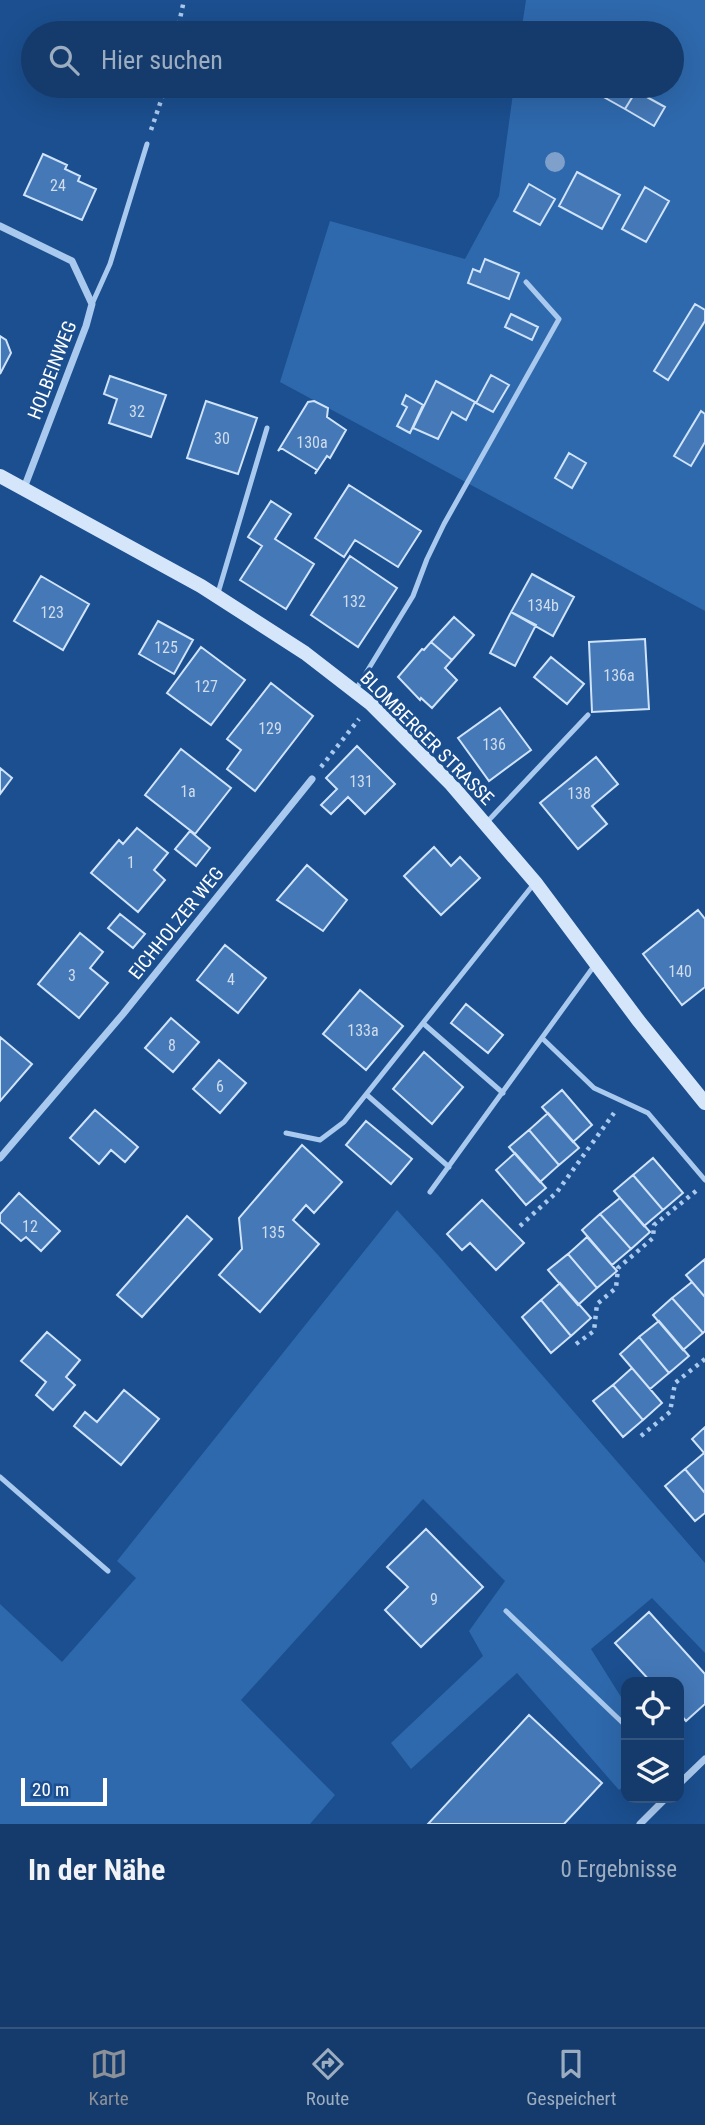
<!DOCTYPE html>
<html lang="de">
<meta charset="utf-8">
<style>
:root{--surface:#143b6b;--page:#214673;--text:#f1f3f6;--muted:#9dadc1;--line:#33557e;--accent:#8c9099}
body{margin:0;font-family:"Roboto Condensed",sans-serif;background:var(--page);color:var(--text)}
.controls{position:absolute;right:21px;bottom:21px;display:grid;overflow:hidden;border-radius:14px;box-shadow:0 7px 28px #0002}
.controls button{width:63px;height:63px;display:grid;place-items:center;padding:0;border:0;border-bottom:2px solid var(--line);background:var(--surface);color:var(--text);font:35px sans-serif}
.scale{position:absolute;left:21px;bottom:18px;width:86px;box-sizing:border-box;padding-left:7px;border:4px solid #fff;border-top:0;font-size:19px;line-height:24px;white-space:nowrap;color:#fff;-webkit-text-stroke:5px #1b4f8f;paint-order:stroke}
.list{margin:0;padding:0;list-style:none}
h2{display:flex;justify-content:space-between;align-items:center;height:91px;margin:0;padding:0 28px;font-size:30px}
h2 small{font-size:23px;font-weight:400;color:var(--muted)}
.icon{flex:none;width:38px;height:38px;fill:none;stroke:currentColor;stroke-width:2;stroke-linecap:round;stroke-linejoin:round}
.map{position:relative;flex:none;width:705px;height:1824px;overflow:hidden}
.search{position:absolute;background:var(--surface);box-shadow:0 7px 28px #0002;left:21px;right:21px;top:21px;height:77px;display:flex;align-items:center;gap:18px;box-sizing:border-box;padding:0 24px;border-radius:38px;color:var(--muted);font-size:26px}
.sheet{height:203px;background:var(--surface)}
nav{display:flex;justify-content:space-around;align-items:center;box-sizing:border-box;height:98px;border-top:2px solid var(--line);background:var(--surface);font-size:19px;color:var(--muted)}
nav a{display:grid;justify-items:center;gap:4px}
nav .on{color:var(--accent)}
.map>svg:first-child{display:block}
</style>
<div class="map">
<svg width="705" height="1824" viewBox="0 0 705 1824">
<rect width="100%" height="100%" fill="#1b4f8f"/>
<path fill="#2e69ad" d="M 526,0 L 705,0 L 705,611 L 280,382 L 330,221 L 465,259 L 499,196 L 514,86 L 672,86 L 672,33 L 521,33 Z
M 397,1210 L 438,1255 L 705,1563 L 705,1653 L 652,1598 L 591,1649 L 626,1705 L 626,1784 L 619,1790 L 517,1673 L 411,1769 L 391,1743 L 483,1656 L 469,1631 L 505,1581 L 423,1499 L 241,1700 L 335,1795 L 310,1824 L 0,1824 L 0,1604 L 62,1662 L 136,1578 L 117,1561 Z"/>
<path fill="#4478b7" stroke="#cfe3fa" stroke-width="2" d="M 584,86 L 639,86 L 625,109 Z
M 636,91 L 665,107 L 654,126 L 625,109 Z
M 43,154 L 67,165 L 65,169 L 80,176 L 78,181 L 96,189 L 82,220 L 24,195 Z
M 577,172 L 620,195 L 602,229 L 559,206 Z
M 529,184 L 555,199 L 540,225 L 514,211 Z
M 645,187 L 669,201 L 646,242 L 622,229 Z
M 485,259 L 519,273 L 509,299 L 468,283 L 473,269 L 480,272 Z
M 695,304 L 705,310 L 705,321 L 668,380 L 654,371 Z
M 511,314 L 538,327 L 532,340 L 505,327 Z
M 0,336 L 6,340 L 11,353 L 0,374 Z
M 491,375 L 509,385 L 493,412 L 476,403 Z
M 110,376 L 166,395 L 151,437 L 109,423 L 117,399 L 104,394 Z
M 436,381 L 475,402 L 466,420 L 452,412 L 438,439 L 413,428 Z
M 406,395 L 423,405 L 410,433 L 397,426 L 407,407 L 402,404 Z
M 206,401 L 257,418 L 238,474 L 187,458 Z
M 314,401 L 328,408 L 327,417 L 346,430 L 330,458 L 327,456 L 315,474 L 317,470 L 281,448 L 278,451 L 308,402 Z
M 701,411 L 705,414 L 705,442 L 691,466 L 674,456 Z
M 569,453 L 586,463 L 572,488 L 555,478 Z
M 349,485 L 421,531 L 398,567 L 355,540 L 344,557 L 315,538 Z
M 271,501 L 291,514 L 275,539 L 314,564 L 286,609 L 240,580 L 262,546 L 248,537 Z
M 350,556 L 397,588 L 358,647 L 311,615 Z
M 532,574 L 574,597 L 553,636 L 511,612 Z
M 41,576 L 89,604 L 63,650 L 14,621 Z
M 511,612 L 536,625 L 515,666 L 490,653 Z
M 454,617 L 474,635 L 452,660 L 431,642 Z
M 158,621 L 193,640 L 174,674 L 139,654 Z
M 645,639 L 649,709 L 592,712 L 589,642 Z
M 431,642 L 452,660 L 445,668 L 457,680 L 432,708 L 421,698 L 420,700 L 398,677 L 422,649 L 424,650 Z
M 201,647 L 245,680 L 211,725 L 167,693 Z
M 551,657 L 584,684 L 567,704 L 534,677 Z
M 271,683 L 313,716 L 255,791 L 227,769 L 241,750 L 227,739 Z
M 500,708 L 531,750 L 489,781 L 458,738 Z
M 357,746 L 395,784 L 365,814 L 348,797 L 331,814 L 321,805 L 337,789 L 326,778 Z
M 181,749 L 231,788 L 195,834 L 145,795 Z
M 596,757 L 618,784 L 592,806 L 607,824 L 578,849 L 540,803 Z
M 0,768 L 12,778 L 0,794 Z
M 137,828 L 168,853 L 154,870 L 165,880 L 138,912 L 91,873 L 119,840 L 123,844 Z
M 190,831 L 210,848 L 196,866 L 175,849 Z
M 434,847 L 451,866 L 460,857 L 480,878 L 441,915 L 404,876 Z
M 307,865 L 347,900 L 323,931 L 277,900 Z
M 698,910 L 705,919 L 705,987 L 682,1005 L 643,954 Z
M 120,914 L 145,934 L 133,948 L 108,928 Z
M 80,933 L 103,952 L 90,968 L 108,983 L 79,1018 L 38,984 Z
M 225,945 L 266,978 L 238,1013 L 197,980 Z
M 360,990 L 403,1026 L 366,1070 L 323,1034 Z
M 466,1004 L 503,1035 L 488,1053 L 451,1023 Z
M 171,1018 L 199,1042 L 173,1072 L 145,1048 Z
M 0,1037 L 32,1064 L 0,1101 Z
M 424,1052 L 463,1087 L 432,1124 L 393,1089 Z
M 219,1060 L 246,1083 L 220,1113 L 193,1089 Z
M 562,1090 L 592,1125 L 573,1142 L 542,1107 Z
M 95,1110 L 138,1147 L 125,1162 L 111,1150 L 99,1164 L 70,1138 Z
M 548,1113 L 579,1148 L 559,1165 L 529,1130 Z
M 366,1121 L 412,1159 L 391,1184 L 346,1145 Z
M 529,1130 L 559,1165 L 540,1182 L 509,1147 Z
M 302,1145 L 342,1182 L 314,1213 L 306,1205 L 293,1220 L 319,1244 L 260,1312 L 219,1275 L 242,1249 L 239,1218 Z
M 515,1153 L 546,1188 L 526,1205 L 496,1170 Z
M 653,1158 L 683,1193 L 663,1210 L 633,1175 Z
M 633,1175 L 663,1210 L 644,1226 L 614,1191 Z
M 19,1193 L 60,1231 L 41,1251 L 26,1237 L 21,1241 L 0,1222 L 0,1214 Z
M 620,1198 L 650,1232 L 631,1249 L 600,1214 Z
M 482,1200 L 524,1243 L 496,1270 L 470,1243 L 462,1250 L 447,1234 Z
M 600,1214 L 631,1249 L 612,1265 L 582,1230 Z
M 187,1216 L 212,1239 L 142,1317 L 117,1295 Z
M 587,1237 L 617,1271 L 597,1288 L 568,1254 Z
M 568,1254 L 597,1288 L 578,1305 L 548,1270 Z
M 705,1259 L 705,1297 L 686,1275 Z
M 692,1282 L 705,1297 L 705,1331 L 703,1333 L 672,1298 Z
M 560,1283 L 591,1318 L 571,1336 L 541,1300 Z
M 672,1298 L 703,1333 L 683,1350 L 653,1315 Z
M 541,1300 L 571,1336 L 551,1353 L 522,1317 Z
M 659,1321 L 689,1356 L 669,1373 L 639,1337 Z
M 47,1332 L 80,1360 L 66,1377 L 75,1385 L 53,1410 L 36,1395 L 46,1382 L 21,1361 Z
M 639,1337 L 669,1373 L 650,1389 L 620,1354 Z
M 632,1368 L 662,1403 L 643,1420 L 613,1385 Z
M 613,1385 L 643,1420 L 623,1437 L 593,1401 Z
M 124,1390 L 159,1419 L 121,1465 L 74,1426 L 85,1412 L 97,1422 Z
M 705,1427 L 705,1454 L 692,1439 Z
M 704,1453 L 705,1454 L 705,1493 L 685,1469 Z
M 685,1469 L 705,1493 L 705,1513 L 695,1521 L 665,1486 Z
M 426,1529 L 483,1587 L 421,1647 L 385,1610 L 408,1587 L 387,1567 Z
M 649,1612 L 705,1674 L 705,1704 L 686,1721 L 679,1713 L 679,1682 L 651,1682 L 615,1643 Z
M 529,1715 L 602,1783 L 564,1824 L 428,1824 Z"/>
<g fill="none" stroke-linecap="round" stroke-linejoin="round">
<path stroke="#a9c9ee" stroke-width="4.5" stroke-dasharray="3.5 5" stroke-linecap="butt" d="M 177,33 L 184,0
M 151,130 L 166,86
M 321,767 L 359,719
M 520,1226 L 557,1192 L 614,1113
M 576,1344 L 594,1331 L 597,1304 L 616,1288 L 618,1268 L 653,1238 L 654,1225 L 696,1191
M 641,1436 L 670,1412 L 675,1383 L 705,1359"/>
<path stroke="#a9c9ee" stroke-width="5" d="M 92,304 L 110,264 L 147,144
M 218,593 L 267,428
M 355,691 L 413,596 L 427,559 L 444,524 L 559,319 L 526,282
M 487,822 L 588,715
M 424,1024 L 503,1093
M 542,1038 L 594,1088 L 648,1113 L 705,1180
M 367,1095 L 449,1167
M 286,1133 L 320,1140 L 344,1122 L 533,885
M 430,1192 L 594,966
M 0,1477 L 108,1571
M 506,1611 L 626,1726"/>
<path stroke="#a9c9ee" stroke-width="7" d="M 0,226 L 72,261 L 92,304 L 86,326 L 24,488
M 0,1158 L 123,1014 L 312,779
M 679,1784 L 705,1759
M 640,1824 L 666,1798"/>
<path stroke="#d6e6fa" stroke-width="14" d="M 0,476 L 201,586 L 305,653 L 371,704 L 450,783 L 535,882 L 638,1020 L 705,1103"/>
</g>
<circle fill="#7ea0ca" cx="555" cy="162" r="10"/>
<g text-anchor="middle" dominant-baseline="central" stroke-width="6" stroke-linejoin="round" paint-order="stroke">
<g font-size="16" fill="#d0dded">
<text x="58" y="185">24</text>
<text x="137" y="411">32</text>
<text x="222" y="438">30</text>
<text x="312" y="442">130a</text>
<text x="354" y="601">132</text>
<text x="543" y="605">134b</text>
<text x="52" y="612">123</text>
<text x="166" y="647">125</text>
<text x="619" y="675">136a</text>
<text x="206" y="686">127</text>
<text x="270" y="728">129</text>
<text x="494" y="744">136</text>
<text x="361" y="781">131</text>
<text x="188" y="791">1a</text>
<text x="579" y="793">138</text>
<text x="131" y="862">1</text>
<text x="680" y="971">140</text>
<text x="72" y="975">3</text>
<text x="231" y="979">4</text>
<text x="363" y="1030">133a</text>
<text x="172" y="1045">8</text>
<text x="220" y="1086">6</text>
<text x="30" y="1226">12</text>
<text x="273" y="1232">135</text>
<text x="434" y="1599">9</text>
</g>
<g font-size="19" fill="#fff" stroke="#1b4f8f">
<text transform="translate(52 370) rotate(-69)">HOLBEINWEG</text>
<text transform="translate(427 738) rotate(45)">BLOMBERGER STRASSE</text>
<text transform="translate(176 923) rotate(-51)">EICHHOLZER WEG</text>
</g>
</g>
</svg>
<div class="controls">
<button><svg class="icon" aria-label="locate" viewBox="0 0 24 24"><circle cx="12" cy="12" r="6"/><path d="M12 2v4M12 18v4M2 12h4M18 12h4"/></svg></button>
<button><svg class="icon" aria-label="layers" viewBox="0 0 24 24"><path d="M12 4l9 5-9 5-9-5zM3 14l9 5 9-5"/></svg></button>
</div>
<div class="scale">20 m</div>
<div class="search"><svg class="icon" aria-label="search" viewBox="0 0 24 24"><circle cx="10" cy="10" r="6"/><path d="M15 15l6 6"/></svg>Hier suchen</div>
</div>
<section class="sheet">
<h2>In der Nähe<small>0 Ergebnisse</small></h2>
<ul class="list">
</ul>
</section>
<nav>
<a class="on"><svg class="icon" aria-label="map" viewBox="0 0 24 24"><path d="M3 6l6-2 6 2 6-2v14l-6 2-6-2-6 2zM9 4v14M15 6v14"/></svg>Karte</a>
<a><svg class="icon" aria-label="directions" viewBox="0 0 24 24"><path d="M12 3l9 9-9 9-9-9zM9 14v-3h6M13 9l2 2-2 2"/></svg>Route</a>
<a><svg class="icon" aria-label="saved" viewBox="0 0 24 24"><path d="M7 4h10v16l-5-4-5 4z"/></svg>Gespeichert</a>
</nav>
